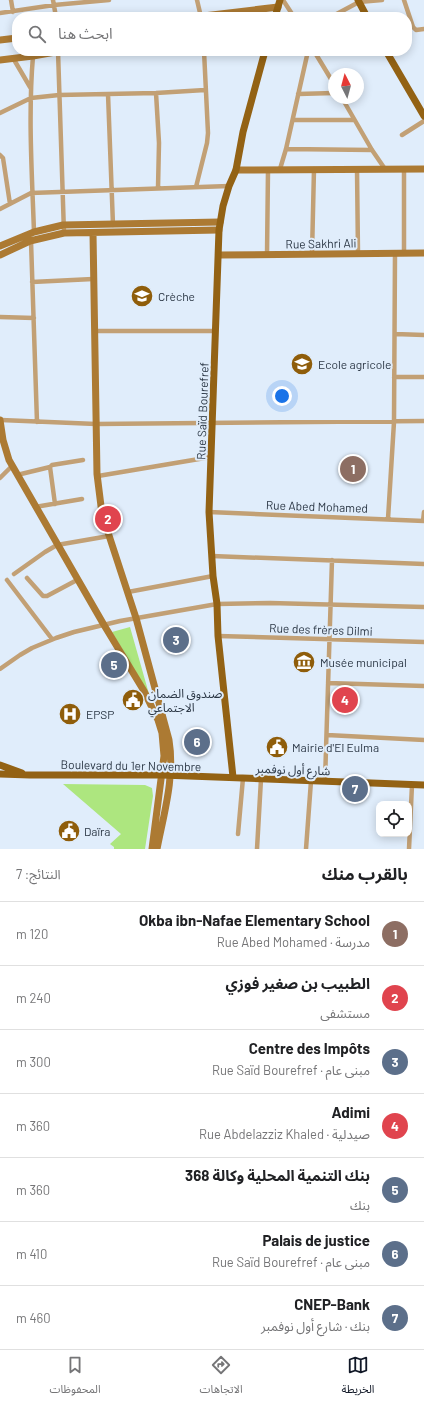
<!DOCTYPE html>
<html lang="ar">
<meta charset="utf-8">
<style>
:root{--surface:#fff;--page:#f2f2f2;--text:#202124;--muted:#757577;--line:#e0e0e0;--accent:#111827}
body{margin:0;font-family:Barlow,"Noto Sans Arabic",sans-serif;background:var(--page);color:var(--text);direction:rtl}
.controls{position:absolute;right:12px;bottom:12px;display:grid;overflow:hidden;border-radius:8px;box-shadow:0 2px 10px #0003}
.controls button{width:36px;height:36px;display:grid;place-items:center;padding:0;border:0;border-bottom:1px solid var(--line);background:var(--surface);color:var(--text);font:20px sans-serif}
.compass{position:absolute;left:328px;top:68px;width:36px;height:36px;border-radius:50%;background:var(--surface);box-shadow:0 2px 10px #0003;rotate:354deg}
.you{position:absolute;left:282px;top:396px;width:14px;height:14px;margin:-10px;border:3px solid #fff;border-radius:50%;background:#1a73e8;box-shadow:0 0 0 6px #1a73e833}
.badge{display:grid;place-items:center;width:26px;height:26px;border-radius:50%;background:var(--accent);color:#fff;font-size:13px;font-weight:700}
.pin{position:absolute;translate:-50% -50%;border:2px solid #fff;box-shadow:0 1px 4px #0006}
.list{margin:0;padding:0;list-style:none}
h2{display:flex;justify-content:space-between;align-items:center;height:52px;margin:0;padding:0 16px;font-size:17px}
h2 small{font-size:13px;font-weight:400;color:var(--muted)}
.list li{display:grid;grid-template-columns:26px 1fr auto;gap:12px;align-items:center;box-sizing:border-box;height:64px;padding:0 16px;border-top:1px solid var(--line)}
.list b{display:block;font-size:15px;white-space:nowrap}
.list p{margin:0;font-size:13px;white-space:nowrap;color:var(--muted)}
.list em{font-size:13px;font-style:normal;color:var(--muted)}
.icon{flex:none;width:22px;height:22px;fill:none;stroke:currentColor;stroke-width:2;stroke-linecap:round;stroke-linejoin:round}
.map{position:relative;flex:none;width:424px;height:849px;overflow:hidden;direction:ltr}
.search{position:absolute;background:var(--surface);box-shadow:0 2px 10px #0003;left:12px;right:12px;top:12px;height:44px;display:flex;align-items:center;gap:10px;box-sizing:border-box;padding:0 14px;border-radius:16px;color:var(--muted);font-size:15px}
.sheet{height:500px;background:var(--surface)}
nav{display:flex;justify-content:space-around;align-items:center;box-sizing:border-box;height:56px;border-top:1px solid var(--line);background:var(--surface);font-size:11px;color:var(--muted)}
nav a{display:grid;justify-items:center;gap:2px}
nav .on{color:var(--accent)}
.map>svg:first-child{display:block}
</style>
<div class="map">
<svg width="424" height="849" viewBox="0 0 424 849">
<rect width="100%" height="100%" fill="#e0edfb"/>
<path fill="#ade67f" d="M 130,627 L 149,694 L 112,632 Z
M 63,784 L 145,785 L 152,788 L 153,796 L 145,849 L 114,849 L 114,847 L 110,844 L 121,834 Z"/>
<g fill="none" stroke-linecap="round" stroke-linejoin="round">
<path stroke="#c2a075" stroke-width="4.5" d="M 11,0 L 13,12
M 53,0 L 56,17
M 197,0 L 201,17
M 283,0 L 294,17
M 404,0 L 413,27 L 416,30 L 424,29
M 0,13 L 54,5 L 109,0
M 331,17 L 359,2 L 382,0
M 58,51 L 64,233
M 314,51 L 334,84
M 33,56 C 28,115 32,174 34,232
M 13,58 L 30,87
M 156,93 L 159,143 L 158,188
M 108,94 L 113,225
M 298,94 L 334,93
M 342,98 L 372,150 L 385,169
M 0,113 L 31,98 L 59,95 L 156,93 L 205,90
M 293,120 L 354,120
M 402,135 L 424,121
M 286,149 L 372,150
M 0,155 L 3,158 L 10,204
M 280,169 L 286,149 L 308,51
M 357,169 L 358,254
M 404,169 L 404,253
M 196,187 L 207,143 L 208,133 L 204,51
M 0,209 L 31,193 L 229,186
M 31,241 L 37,422
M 312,254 L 314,169
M 267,255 L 268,170
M 32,282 L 93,279
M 0,317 L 34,318
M 95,331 L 216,331
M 395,334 L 424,335
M 394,377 L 424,377
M 1,420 L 96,424 L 424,421
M 17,475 L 50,467
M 98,476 L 211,457
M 0,478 L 12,466
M 55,504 L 50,467 L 52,465 L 83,460
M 35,507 L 82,499
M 209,512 L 424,521
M 388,519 L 394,422 L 395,253
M 423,521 L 424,512
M 212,556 L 424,564
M 14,574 L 45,552 L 57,545 L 109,536
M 27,578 L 43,596 L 47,596 L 77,580
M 7,580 L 52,639
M 128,592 L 213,576
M 218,636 L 424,642
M 0,669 L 20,655 L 32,648 L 56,638 L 74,632 L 120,621 L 217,604 L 270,603 L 424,607
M 328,683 L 424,686
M 327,735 L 424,740
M 325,781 L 332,560
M 238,834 L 243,778
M 257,849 L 261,779
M 306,849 L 311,781
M 409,849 L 412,785"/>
<path stroke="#ac7a33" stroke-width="7" d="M 195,17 L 278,7
M 0,40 L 17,38
M 0,60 L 33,56 L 61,51
M 236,170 L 424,169
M 93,233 L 97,474 L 102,514 L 136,618 L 169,740 C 175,777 164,813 157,849
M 0,246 L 34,232 L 63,225 L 220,222
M 0,255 L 30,241 L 64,233 L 219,230
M 219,255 L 424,253
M 0,420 L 3,440 L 9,460 L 104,625 L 144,691 L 158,720 L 162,733 L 164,756 L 152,849"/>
<path stroke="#936214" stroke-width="7" d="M 358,0 L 367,17
M 275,17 L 280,0
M 386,51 L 424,116
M 0,765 L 22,773
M 0,774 L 30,775 L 162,775 L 424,785
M 233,777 L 218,636 L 217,604 L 213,576 L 209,512 L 219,230 L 223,206 L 229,186 L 236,170 L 243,132 L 265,51"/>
</g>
<defs>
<g id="school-disc" transform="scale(1.15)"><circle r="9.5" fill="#8f5d0a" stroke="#e0edfb"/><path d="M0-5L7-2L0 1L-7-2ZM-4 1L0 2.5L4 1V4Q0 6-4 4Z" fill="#fff"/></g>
<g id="university-disc" transform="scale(1.15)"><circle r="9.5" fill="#8f5d0a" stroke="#e0edfb"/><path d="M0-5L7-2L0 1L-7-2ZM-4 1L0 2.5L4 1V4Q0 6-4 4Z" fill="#fff"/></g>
<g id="museum-disc" transform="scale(1.15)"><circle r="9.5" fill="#8f5d0a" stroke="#e0edfb"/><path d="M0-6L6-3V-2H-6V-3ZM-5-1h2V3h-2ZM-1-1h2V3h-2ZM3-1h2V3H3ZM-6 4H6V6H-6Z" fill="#fff"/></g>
<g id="civic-disc" transform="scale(1.15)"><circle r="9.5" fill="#8f5d0a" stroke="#e0edfb"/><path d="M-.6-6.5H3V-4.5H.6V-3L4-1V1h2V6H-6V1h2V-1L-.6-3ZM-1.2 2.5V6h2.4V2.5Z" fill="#fff"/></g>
<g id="hospital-disc" transform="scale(1.15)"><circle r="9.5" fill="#8f5d0a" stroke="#e0edfb"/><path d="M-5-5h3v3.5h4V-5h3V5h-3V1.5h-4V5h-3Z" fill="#fff"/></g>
</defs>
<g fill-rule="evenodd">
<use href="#school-disc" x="142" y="296"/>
<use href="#university-disc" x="302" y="364"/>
<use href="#museum-disc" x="304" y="662"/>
<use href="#civic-disc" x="133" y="700"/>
<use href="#hospital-disc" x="70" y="714"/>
<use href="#civic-disc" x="277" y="747"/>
<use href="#civic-disc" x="69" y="831"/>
</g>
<g text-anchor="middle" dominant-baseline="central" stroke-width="4" stroke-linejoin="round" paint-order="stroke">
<g font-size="12" fill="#2b3745" stroke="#e0edfb">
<text transform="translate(321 243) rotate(-1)">Rue Sakhri Ali</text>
<text transform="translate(202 411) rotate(-88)">Rue Saïd Bourefref</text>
<text transform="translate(317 506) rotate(2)">Rue Abed Mohamed</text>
<text transform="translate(321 629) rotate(2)">Rue des frères Dilmi</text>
<text transform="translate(131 765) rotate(1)">Boulevard du 1er Novembre</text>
<text transform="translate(293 769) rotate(2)">شارع أول نوفمبر</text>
</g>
<g font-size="12" fill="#2b3745" stroke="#e0edfb" text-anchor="start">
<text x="158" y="296">Crèche</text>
<text x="318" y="364">Ecole agricole</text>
<text x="320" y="662">Musée municipal</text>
<text x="148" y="693">صندوق الضمان<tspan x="148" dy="14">الاجتماعي</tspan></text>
<text x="86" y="714">EPSP</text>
<text x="292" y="747">Mairie d'El Eulma</text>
<text x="84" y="831">Daïra</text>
</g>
</g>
</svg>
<div class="controls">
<button><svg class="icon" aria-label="locate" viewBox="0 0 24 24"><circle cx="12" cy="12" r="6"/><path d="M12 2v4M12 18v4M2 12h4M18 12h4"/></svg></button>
</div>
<svg class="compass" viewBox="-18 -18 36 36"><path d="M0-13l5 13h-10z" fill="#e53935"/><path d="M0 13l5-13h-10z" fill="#757577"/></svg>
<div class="you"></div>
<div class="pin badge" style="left:353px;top:469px;background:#8d6e63">1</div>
<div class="pin badge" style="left:108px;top:519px;background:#e0444e">2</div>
<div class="pin badge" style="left:176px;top:640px;background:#5c6f8a">3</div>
<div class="pin badge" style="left:345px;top:700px;background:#e0444e">4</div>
<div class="pin badge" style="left:114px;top:665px;background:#5c6f8a">5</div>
<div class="pin badge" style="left:197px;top:742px;background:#5c6f8a">6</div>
<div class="pin badge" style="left:355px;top:789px;background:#5c6f8a">7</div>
<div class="search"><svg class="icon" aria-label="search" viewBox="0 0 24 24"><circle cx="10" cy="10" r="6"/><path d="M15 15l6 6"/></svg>ابحث هنا</div>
</div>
<section class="sheet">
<h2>بالقرب منك<small>النتائج: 7</small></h2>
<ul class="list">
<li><span class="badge" style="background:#8d6e63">1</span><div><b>Okba ibn-Nafae Elementary School</b><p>مدرسة · Rue Abed Mohamed</p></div><em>120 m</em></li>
<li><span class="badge" style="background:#e0444e">2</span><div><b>الطبيب بن صغير فوزي</b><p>مستشفى</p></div><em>240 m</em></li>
<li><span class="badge" style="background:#5c6f8a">3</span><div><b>Centre des Impôts</b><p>مبنى عام · Rue Saïd Bourefref</p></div><em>300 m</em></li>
<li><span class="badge" style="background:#e0444e">4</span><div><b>Adimi</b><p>صيدلية · Rue Abdelazziz Khaled</p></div><em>360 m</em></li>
<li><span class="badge" style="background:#5c6f8a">5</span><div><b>بنك التنمية المحلية وكالة 368</b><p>بنك</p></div><em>360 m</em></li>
<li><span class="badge" style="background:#5c6f8a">6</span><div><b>Palais de justice</b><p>مبنى عام · Rue Saïd Bourefref</p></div><em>410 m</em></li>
<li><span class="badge" style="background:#5c6f8a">7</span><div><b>CNEP-Bank</b><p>بنك · شارع أول نوفمبر</p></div><em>460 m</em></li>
</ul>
</section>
<nav>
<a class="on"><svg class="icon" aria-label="map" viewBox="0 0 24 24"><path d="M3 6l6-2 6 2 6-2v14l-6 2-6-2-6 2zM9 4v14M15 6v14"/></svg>الخريطة</a>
<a><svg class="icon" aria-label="directions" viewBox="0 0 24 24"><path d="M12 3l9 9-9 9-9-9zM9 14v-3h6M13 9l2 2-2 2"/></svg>الاتجاهات</a>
<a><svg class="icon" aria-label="saved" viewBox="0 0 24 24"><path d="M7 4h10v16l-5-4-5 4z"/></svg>المحفوظات</a>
</nav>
